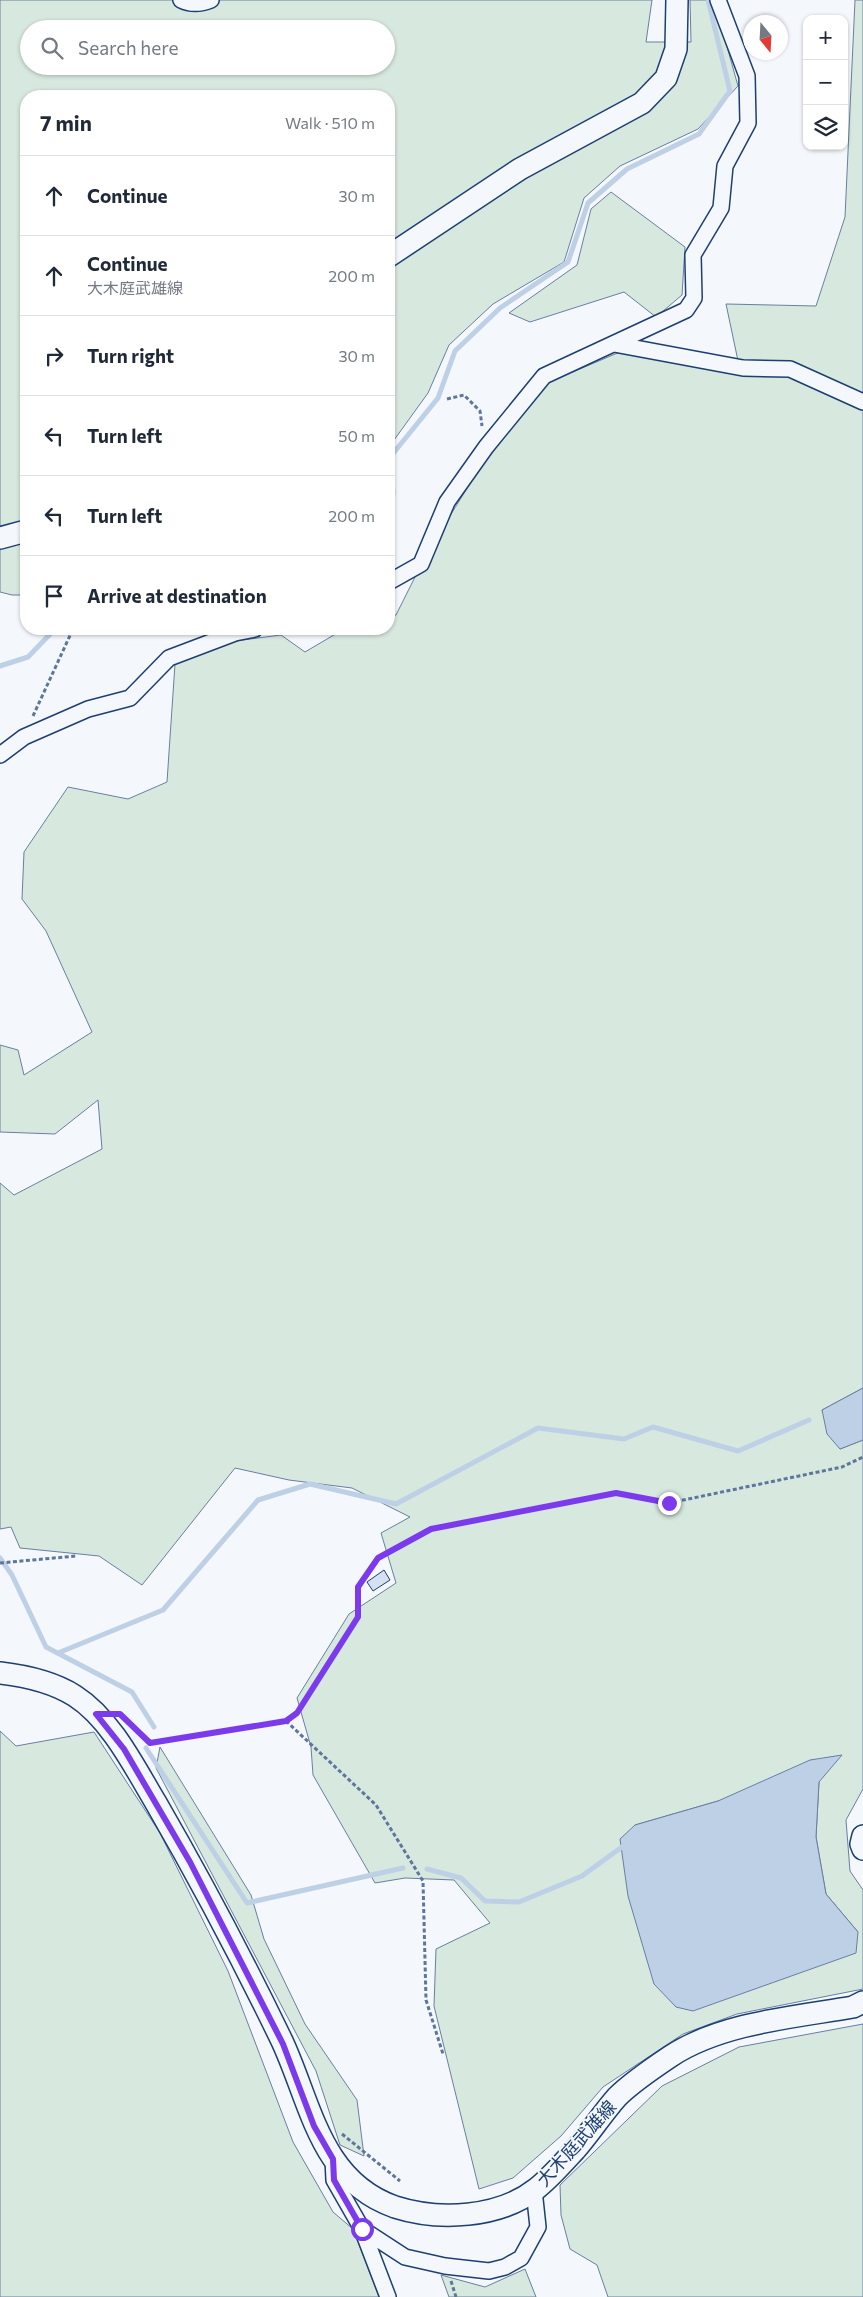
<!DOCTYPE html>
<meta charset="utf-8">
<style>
:root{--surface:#fff;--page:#f6f6f7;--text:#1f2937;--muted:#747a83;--line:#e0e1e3}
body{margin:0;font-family:Commissioner,"Noto Sans JP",sans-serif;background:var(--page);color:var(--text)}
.controls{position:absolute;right:15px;top:15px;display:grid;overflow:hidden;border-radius:10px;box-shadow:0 1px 4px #0004}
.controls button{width:45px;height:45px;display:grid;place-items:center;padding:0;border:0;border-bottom:1px solid var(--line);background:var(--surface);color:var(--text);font:25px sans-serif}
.compass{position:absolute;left:743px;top:15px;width:45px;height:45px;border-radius:50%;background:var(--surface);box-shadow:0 1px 4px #0004;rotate:162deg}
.stop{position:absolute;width:15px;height:15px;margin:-11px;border:4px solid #7c3aed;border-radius:50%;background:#fff}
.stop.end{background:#7c3aed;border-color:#fff;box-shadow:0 1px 5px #0008}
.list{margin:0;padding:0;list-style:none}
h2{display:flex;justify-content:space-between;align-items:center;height:65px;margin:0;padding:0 20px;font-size:21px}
h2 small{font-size:16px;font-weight:400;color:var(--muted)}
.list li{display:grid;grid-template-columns:32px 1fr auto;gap:15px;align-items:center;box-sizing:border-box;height:80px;padding:0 20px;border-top:1px solid var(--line)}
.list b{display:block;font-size:19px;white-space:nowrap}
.list p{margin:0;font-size:16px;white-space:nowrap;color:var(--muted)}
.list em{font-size:16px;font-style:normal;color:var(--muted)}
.icon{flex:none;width:28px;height:28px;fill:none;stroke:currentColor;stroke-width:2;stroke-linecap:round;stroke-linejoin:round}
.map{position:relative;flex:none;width:863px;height:2297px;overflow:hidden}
.search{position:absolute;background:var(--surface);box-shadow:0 1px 4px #0004;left:20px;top:20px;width:375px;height:55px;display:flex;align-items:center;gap:12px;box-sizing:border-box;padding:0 18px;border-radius:28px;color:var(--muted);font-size:19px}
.panel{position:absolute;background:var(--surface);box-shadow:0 1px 4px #0004;left:20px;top:90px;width:375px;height:545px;border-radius:20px}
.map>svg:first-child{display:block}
</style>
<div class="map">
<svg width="863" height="2297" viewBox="0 0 863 2297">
<rect width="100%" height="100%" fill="#f4f7fb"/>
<path fill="#d7e8df" stroke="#687fa3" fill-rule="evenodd" d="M 0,0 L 652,0 L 646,42 L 691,42 L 690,0 L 714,0 L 738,86 L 698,129 L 620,166 L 584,198 L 564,262 L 493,304 L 449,345 L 428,393 L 389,447 L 389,96 L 26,96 L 26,595 L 12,595 L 0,592 ZM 29,29 L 386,29 L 386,66 L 29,66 Z
M 855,0 L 863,0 L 863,1388 L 822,1410 L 840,1449 L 863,1440 L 863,1789 L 846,1820 L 850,1871 L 863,1890 L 863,1989 L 737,2014 L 683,2034 L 603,2087 L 561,2136 L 513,2178 L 479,2189 L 434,2006 L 436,1949 L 490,1923 L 454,1880 L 405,1878 L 375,1883 L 313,1775 L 311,1747 L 297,1698 L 349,1614 L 396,1583 L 381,1533 L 410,1517 L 352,1488 L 289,1480 L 235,1468 L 142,1585 L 99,1556 L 20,1548 L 11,1527 L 0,1529 L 0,1183 L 14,1195 L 102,1149 L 98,1100 L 55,1134 L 0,1132 L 0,1045 L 18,1050 L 24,1075 L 92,1032 L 46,931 L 22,899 L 24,852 L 68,787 L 128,799 L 167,782 L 175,664 L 235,641 L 281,635 L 305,652 L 344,629 L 389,629 L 389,616 L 396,615 L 427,553 L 495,443 L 549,382 L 627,349 L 741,375 L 726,304 L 816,306 L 845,217 ZM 819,1782 L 816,1837 L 826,1894 L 858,1932 L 635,1825 L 718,1801 Z
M 611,192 L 685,247 L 682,295 L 656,317 L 624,292 L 530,322 L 509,313 L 577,265 L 591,209 Z
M 0,1731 L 16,1746 L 94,1732 L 160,1833 L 228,1971 L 293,2142 L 333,2212 L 353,2229 L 379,2297 L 0,2297 Z
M 160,1747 L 251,1895 L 264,1939 L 305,2024 L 357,2100 L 364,2156 L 340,2145 L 316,2071 L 156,1768 Z
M 863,2024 L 863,2297 L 608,2297 L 597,2265 L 570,2249 L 561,2215 L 560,2185 L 662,2086 L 739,2047 Z
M 525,2269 L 536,2297 L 449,2297 L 441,2275 L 485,2287 Z"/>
<path fill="#bed0e5" stroke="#687fa3" d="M 863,1388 L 863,1440 L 840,1449 L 827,1434 L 822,1410 Z
M 842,1755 L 819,1782 L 816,1837 L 826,1894 L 858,1932 L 856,1953 L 693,2011 L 676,2007 L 654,1984 L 628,1896 L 620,1839 L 635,1825 L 718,1801 L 810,1760 Z"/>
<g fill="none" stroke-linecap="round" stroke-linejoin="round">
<path stroke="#bed0e5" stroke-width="5" d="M 389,501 L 393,494 L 391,456 L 438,398 L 455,351 L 500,308 L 568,262 L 588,203 L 627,169 L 699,134 L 730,91 L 708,0
M 0,666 L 28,657 L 55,629
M 0,1558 L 12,1575 L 46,1647 L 132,1692 L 154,1727
M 58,1653 L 163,1610 L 258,1500 L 310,1484 L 396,1504 L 538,1428 L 624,1439 L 653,1427 L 738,1451 L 809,1420
M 146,1748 L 247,1903 L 403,1868
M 427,1869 L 461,1878 L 485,1901 L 519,1902 L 582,1876 L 626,1844"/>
</g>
<path fill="#d5e0f0" stroke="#1d3f73" d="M 384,1570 L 390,1580 L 373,1591 L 367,1582 Z"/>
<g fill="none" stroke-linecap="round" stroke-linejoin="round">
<g stroke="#1d3f73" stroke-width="18">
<path id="street" d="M 181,0 C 191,5 201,4 211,0
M 614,344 L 743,368 L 790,369 L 863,402
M 389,582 L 421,564 L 447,502 L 486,447 L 544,376 L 686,310 L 694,298 L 693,255 L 721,208 L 725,166 L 748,123 L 747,76 L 718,0
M 0,755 L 24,737 L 88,709 L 130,698 L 169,658 L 235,633 L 255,629
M 333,2159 L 334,2180 L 362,2229 L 388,2297
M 362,2229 L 405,2257 L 445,2266 L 489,2271 L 505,2267 L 521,2258 L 538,2227 L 534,2190"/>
</g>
<g stroke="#1d3f73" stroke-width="24">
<path id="secondary" d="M 389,256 L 520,169 L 642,103 L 666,78 L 676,49 L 677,0
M 0,538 L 26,531
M 0,1673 C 26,1676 53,1682 75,1696 C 111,1719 135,1768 156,1803 C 201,1881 243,1960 282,2041 C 311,2103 320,2181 395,2207 C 439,2221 499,2218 536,2189 C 550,2178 563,2163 575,2150 C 590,2133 602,2114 617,2097 C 632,2082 653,2068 671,2056 C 721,2023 795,2017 853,2007 L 863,2002
M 863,1836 L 861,1844 L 863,1849"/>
</g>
<path stroke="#5e769c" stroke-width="3" stroke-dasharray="4 2.5" stroke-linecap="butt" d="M 447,399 L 464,395 L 480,411 L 482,426
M 33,716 L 73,629
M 0,1563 L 76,1556
M 286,1721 L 376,1805 L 423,1881 L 426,2000 L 443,2054
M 133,1726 L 150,1743 L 286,1721 L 297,1713 L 358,1617 L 359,1587 L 379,1558 L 431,1529 L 616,1493 L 669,1503 L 842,1467 L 863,1457
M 342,2134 L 400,2181
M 451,2281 L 456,2297"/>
<use href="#street" stroke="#f4f7fb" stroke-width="15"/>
<use href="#secondary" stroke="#f4f7fb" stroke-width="21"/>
</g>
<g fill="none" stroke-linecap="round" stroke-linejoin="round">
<path stroke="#7c3aed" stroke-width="6" d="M 362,2229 L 334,2180 L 333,2159 L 314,2126 L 283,2044 L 190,1862 L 124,1749 L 96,1714 L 120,1714 L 150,1743 L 286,1721 L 297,1713 L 358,1617 L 358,1587 L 378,1558 L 431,1529 L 616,1493 L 669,1503"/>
</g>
<g text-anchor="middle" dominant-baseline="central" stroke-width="4" stroke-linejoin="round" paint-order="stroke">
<g font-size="18" fill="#1d3f73" stroke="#f4f7fb">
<text transform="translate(576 2143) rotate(-48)">大木庭武雄線</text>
</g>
</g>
</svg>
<div class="controls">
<button>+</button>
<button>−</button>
<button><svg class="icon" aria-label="layers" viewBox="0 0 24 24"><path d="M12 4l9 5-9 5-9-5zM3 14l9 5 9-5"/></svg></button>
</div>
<svg class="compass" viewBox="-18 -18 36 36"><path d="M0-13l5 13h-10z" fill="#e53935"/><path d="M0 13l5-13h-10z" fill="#747a83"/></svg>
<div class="stop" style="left:362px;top:2229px"></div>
<div class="stop end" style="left:669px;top:1503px"></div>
<div class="search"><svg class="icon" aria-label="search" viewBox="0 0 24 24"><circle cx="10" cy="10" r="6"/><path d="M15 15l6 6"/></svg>Search here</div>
<section class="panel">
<h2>7 min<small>Walk · 510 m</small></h2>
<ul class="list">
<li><svg class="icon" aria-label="ahead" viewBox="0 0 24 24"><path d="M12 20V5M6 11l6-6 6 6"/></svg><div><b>Continue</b></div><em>30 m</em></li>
<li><svg class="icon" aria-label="ahead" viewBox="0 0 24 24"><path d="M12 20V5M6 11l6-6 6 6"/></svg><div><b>Continue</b><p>大木庭武雄線</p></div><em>200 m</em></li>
<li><svg class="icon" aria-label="right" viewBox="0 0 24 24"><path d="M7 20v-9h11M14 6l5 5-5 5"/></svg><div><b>Turn right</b></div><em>30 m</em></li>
<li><svg class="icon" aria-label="left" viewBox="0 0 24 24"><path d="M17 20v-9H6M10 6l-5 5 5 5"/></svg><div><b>Turn left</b></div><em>50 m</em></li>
<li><svg class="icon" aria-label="left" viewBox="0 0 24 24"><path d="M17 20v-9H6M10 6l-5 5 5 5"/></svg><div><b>Turn left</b></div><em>200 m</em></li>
<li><svg class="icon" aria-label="arrive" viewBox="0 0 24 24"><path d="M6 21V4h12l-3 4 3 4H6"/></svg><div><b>Arrive at destination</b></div></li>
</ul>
</section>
</div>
